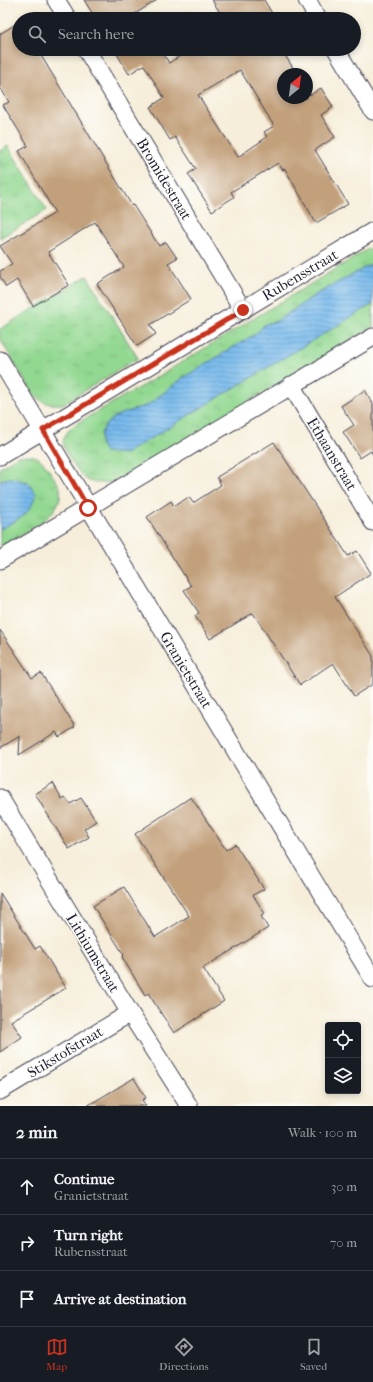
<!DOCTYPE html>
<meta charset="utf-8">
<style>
:root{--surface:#171b24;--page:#242831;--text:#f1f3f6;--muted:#9ea1a6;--line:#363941;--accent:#c8321e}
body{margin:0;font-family:"IM FELL French Canon",serif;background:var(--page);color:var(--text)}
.controls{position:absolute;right:12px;bottom:12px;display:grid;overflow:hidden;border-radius:4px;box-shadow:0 2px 6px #0003}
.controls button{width:36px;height:36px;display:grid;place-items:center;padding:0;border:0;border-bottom:1px solid var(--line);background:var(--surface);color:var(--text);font:20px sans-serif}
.compass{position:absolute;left:277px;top:68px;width:36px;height:36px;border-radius:50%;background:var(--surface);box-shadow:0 2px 6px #0003;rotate:29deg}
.stop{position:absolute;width:12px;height:12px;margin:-9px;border:3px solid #c8321e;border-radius:50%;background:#fff}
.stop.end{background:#c8321e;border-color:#fff;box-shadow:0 1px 4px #0008}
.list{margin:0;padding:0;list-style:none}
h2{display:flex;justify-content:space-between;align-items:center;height:52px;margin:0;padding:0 16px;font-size:17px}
h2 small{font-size:13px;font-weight:400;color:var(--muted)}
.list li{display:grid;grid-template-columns:26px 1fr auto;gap:12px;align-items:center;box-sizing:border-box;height:56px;padding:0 16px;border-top:1px solid var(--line)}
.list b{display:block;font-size:15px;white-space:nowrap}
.list p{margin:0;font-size:13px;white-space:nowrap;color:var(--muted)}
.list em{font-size:13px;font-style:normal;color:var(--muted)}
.icon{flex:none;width:22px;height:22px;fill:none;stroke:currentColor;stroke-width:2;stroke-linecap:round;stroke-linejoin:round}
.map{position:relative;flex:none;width:373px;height:1106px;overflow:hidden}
.search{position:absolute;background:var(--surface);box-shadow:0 2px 6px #0003;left:12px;right:12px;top:12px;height:44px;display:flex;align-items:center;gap:10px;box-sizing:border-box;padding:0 14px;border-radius:22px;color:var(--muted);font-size:15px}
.sheet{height:220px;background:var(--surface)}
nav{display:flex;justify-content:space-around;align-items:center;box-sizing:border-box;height:56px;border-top:1px solid var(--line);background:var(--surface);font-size:11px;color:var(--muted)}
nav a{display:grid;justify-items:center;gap:2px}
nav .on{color:var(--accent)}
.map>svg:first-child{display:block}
</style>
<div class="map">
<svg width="373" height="1106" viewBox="0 0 373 1106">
<defs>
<pattern id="grass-tufts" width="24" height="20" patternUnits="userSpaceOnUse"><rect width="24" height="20" fill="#92d891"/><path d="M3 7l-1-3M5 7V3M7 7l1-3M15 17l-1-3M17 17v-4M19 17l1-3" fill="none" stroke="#7eb97e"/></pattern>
<pattern id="water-rules" width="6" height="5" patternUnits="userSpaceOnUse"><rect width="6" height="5" fill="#76b9ec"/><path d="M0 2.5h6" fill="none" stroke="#6096c0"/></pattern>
</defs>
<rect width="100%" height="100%" fill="#fdfcf7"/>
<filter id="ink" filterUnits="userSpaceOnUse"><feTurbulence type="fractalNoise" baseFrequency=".025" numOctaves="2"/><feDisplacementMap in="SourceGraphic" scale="8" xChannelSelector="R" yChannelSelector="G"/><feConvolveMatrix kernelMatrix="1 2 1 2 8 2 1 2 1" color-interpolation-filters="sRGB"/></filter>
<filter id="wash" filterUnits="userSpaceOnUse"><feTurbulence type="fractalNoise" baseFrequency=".012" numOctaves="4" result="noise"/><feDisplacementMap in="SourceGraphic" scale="16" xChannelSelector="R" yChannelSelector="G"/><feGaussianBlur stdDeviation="0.9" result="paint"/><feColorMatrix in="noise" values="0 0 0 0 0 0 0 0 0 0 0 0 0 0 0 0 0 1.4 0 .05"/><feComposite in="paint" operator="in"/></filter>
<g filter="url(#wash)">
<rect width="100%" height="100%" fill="#f6eeda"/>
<path fill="url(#grass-tufts)" stroke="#5a7d66" d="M 8,146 L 47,210 L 0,238 L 0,151 Z
M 373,246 L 373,263 L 315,295 L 277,321 L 265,324 L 257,333 L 184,377 L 148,405 L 118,415 L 107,423 L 101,433 L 350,317 L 373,304 L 373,327 L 114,482 C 106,483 96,484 89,481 C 81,478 64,452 63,443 C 63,436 69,430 74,425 L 159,376 Z
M 87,276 L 138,358 L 63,404 C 50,405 43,404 33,394 L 0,339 L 0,329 Z
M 27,455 C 42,456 44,463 52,475 C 54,478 59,484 60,488 C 66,516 19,536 0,547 L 0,529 L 25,515 L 11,478 L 0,480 L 0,467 L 18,456 Z"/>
<path fill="url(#water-rules)" stroke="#4c6e94" d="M 373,263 L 373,304 L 125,454 L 105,452 L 100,443 L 101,433 L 107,423 L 118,415 L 148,405 L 184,377 L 257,333 L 265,324 L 277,321 L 315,295 Z
M 11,478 L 28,482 L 36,494 C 30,516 19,519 0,529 L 0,480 Z"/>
<g id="blocks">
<path fill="#c2a07c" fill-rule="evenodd" d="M 84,0 L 157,0 L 127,19 L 96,19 Z
M 212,0 L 264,0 L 273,15 L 267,19 L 224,19 Z
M 19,22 L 19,49 L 37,49 L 132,206 L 133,205 L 159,246 L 166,242 L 177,258 L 168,263 L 191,299 L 150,325 L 156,334 L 137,346 L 97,284 L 124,267 L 95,222 L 48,252 L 69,285 L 33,306 L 17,280 L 6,287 L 0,277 L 0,271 L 12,264 L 0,246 L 55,213 L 19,151 L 28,146 L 3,105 L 9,102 L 0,87 L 0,34 Z
M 114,49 L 169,49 L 163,53 L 169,63 L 191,49 L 281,49 L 297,74 L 283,74 L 283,98 L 307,98 L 307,90 L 310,95 L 321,88 L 333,107 L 321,115 L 335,137 L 315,150 L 348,204 L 316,223 L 285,169 L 283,170 L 278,163 L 231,192 L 234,197 L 212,211 L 188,174 L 196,169 L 175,137 L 170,140 L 150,107 L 164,98 L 144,65 L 129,74 ZM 240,70 L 274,126 L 264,132 L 267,137 L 238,157 L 198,95 Z
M 365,390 L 373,404 L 373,455 L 371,451 L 360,458 L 343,432 L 354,425 L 341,406 Z
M 274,442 L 348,556 L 357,551 L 371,573 L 335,597 L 373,656 L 373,684 L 354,696 L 333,663 L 300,685 L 253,613 L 210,639 L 195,616 L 199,613 L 184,590 L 191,586 L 147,517 L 171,501 L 174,506 L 189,497 L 193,503 L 221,485 L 217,477 Z
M 0,630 L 32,678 L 41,673 L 75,727 L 59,737 L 56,732 L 19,755 L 20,736 L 0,748 Z
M 53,783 L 62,799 L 65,797 L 70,804 L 81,798 L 96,821 L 84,829 L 89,837 L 69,849 L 35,794 Z
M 191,797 L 226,850 L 235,844 L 264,889 L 253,895 L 265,914 L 261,916 L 268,928 L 203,968 L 224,1001 L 174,1033 L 148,993 L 145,995 L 122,957 L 124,955 L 93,906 L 124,887 L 155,937 L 189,916 L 135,834 Z
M 0,893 L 35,949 L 40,946 L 66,988 L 11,1021 L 22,1037 L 0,1052 Z
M 134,1078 L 146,1098 L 142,1100 L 146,1106 L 87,1106 Z"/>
</g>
</g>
<g filter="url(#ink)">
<use href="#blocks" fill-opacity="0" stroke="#424153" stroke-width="1"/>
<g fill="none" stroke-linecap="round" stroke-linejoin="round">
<g stroke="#424153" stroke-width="19">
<path id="street" d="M 56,0 L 68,19
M 307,0 L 318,19
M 86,49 L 243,310
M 336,49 L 373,111
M 0,360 L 373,979
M 291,385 L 373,522
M 0,456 L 373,231
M 0,560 L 373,337
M 0,798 L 130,1013 L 189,1106
M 0,1091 L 130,1013"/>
</g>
<use href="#street" stroke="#fff" stroke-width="17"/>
</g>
</g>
<g fill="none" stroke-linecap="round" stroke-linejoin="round" filter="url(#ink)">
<path stroke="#c8321e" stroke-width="5" d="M 88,508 L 43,430 L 243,310"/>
</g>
<g text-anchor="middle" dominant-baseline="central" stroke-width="3" stroke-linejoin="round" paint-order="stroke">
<g font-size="15" fill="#22223b" stroke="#fdfcf7">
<text transform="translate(164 179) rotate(59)">Bromidestraat</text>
<text transform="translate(300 275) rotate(-31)">Rubensstraat</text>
<text transform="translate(332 454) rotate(59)">Ethaanstraat</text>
<text transform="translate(186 670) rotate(59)">Granietstraat</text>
<text transform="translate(93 953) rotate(59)">Lithiumstraat</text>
<text transform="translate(65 1052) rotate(-31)">Stikstofstraat</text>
</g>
</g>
</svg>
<div class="controls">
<button><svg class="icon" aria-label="locate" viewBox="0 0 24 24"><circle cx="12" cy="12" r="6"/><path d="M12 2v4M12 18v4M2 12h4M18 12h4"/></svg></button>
<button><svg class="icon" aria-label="layers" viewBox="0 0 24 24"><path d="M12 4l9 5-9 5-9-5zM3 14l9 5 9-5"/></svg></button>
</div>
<svg class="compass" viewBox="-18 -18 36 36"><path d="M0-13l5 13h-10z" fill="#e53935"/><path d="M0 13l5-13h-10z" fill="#9ea1a6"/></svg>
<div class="stop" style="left:88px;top:508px"></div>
<div class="stop end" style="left:243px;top:310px"></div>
<div class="search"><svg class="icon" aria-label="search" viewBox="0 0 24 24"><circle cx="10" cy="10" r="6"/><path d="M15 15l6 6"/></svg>Search here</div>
</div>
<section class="sheet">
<h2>2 min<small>Walk · 100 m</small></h2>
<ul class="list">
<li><svg class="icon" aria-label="ahead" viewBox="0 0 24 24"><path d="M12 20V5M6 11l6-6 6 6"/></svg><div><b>Continue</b><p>Granietstraat</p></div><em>30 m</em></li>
<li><svg class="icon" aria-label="right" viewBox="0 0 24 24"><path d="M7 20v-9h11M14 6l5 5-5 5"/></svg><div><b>Turn right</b><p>Rubensstraat</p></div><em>70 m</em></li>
<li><svg class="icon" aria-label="arrive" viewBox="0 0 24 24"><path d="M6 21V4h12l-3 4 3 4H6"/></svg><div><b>Arrive at destination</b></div></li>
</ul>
</section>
<nav>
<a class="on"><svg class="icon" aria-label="map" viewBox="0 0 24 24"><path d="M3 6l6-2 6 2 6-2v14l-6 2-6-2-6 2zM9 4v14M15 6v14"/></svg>Map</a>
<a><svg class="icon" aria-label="directions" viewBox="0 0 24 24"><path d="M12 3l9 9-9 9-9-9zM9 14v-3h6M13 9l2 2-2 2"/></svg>Directions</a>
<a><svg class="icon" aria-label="saved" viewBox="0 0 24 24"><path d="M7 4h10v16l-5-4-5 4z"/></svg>Saved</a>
</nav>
